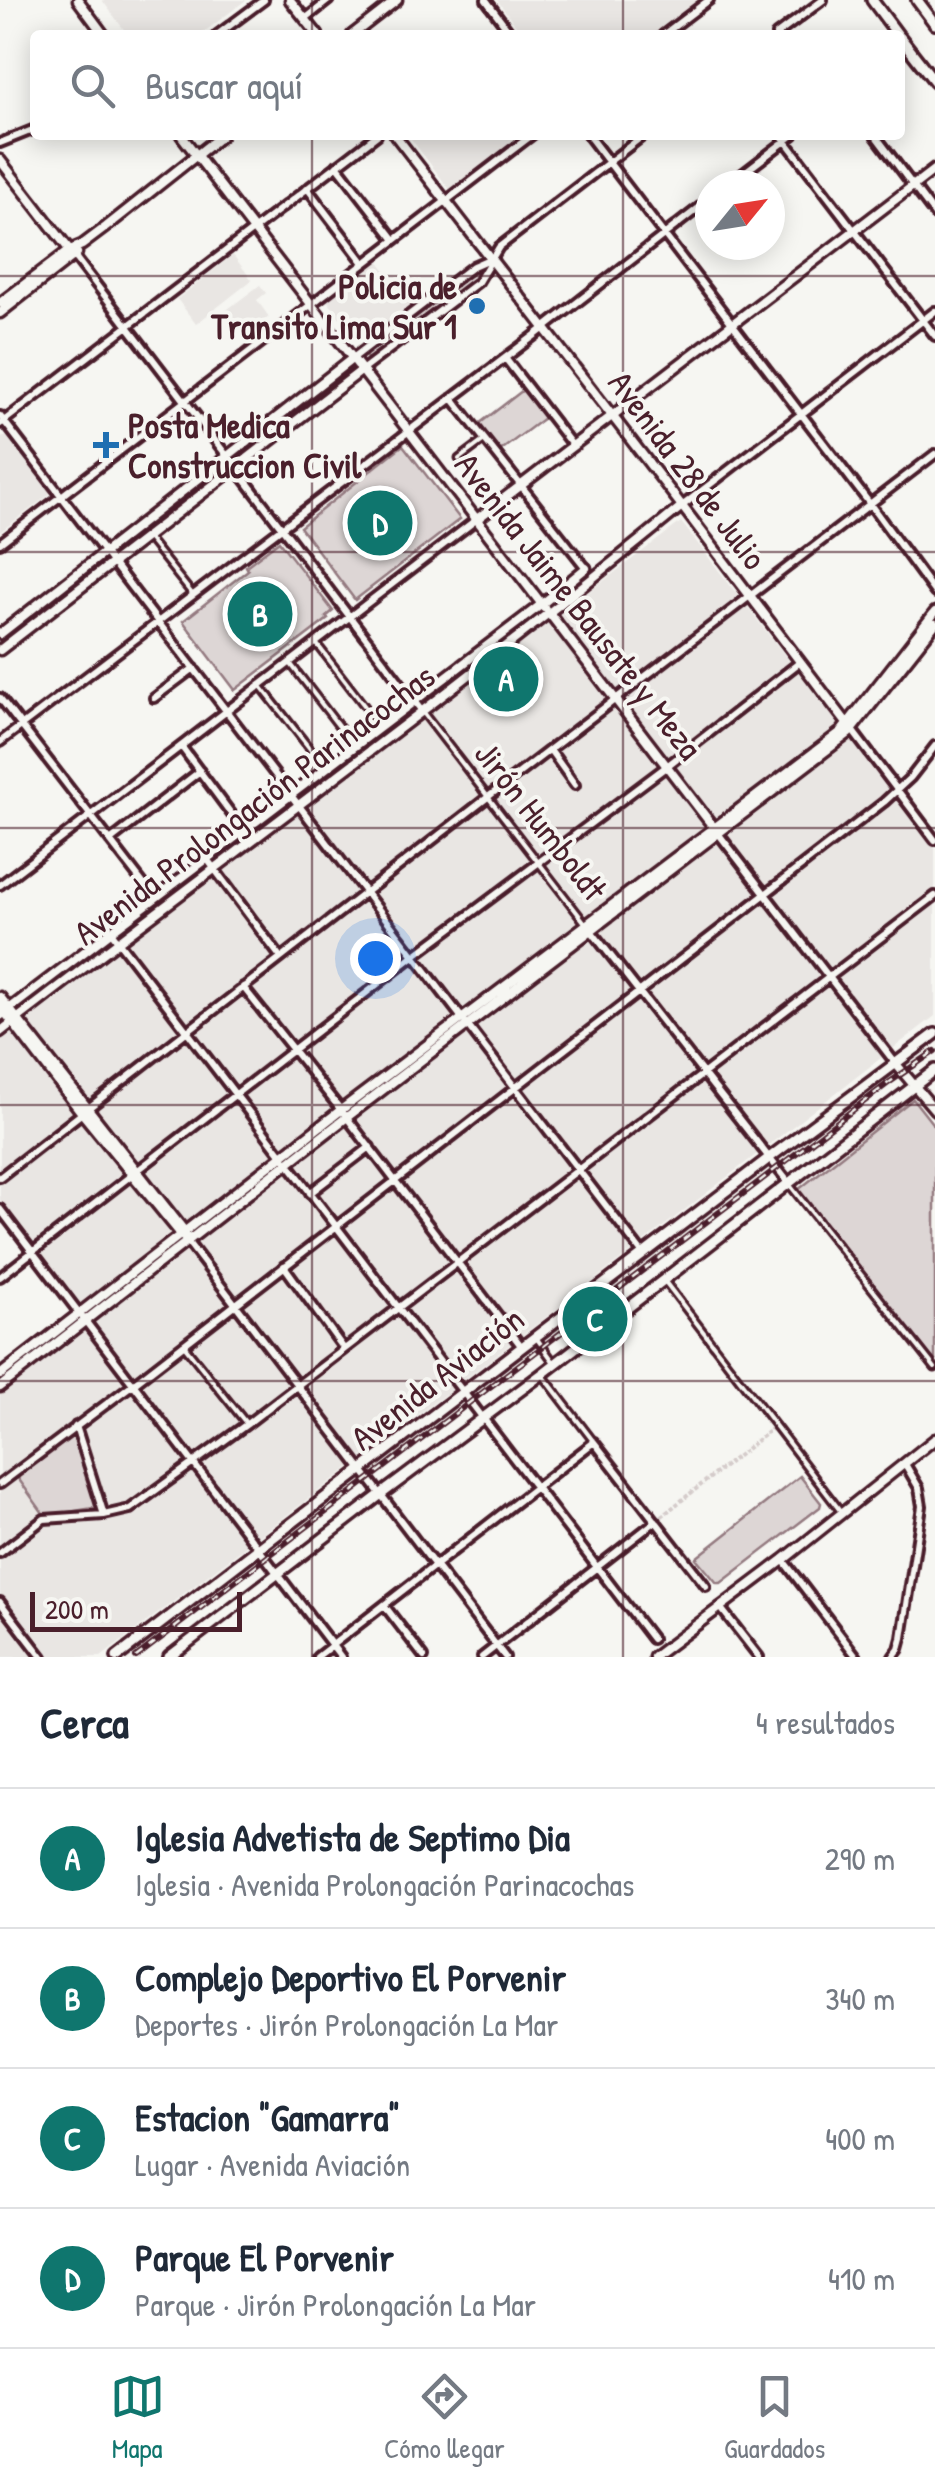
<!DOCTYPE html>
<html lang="es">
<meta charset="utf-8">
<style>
:root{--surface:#fff;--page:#f6f6f7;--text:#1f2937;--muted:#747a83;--line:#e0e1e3;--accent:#0f766e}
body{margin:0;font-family:"Patrick Hand",sans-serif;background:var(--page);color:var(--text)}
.compass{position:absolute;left:695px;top:170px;width:90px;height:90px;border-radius:50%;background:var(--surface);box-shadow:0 5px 25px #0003;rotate:60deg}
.scale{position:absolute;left:30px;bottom:25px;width:212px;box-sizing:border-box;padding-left:10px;border:5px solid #4a1f2b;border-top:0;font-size:28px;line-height:35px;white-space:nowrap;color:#4a1f2b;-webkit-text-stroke:8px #f6f6f2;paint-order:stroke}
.you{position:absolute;left:375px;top:958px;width:35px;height:35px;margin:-25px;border:8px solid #fff;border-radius:50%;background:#1a73e8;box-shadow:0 0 0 15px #1a73e833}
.badge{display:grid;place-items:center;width:65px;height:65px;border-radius:50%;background:var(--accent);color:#fff;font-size:32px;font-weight:700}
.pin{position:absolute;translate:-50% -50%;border:5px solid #fff;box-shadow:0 2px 10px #0006}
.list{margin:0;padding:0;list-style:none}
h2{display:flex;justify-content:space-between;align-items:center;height:130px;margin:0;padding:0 40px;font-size:42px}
h2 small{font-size:32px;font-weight:400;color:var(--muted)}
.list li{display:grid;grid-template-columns:65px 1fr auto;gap:30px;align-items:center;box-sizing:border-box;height:140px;padding:0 40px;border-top:2px solid var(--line)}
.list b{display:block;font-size:38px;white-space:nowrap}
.list p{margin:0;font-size:32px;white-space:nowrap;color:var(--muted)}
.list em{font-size:32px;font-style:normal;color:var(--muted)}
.icon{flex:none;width:55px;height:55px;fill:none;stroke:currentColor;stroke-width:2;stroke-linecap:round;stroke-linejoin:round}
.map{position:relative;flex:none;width:935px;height:1657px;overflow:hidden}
.search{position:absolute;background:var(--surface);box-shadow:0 5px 25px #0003;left:30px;right:30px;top:30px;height:110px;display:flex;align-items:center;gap:25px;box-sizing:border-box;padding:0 35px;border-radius:10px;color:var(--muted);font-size:38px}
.sheet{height:690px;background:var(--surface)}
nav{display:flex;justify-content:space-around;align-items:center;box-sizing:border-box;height:140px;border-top:2px solid var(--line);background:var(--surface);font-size:28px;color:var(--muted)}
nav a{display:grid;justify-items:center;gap:5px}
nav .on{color:var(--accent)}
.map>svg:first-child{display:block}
</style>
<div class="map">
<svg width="935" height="1657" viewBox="0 0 935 1657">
<rect width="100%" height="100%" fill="#f6f6f2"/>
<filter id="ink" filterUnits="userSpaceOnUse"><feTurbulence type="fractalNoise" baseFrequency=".01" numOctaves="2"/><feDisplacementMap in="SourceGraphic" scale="20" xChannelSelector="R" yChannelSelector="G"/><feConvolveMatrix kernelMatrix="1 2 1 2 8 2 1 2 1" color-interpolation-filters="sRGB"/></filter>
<g filter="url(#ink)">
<path fill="#e9e6e3" d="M 102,0 L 246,0 L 200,35 L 128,35 Z
M 497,0 L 701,0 L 654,35 L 523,35 Z
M 408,135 L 522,135 L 451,191 Z
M 233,255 L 252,280 L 196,324 L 177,299 Z
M 378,260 L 411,304 L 359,343 L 326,299 Z
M 260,285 L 266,293 L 257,300 L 269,317 L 251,330 L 243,320 L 231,329 L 220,315 Z
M 8,436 L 50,490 L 49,495 L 0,532 L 0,438 Z
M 681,522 L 935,848 L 935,1016 L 579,1292 L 101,1657 L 0,1657 L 0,1382 L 88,1313 L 0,1201 L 0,1039 Z"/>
<path fill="#ddd6d5" stroke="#947a80" stroke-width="2.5" d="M 474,272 L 478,278 L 368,360 L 364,354 Z
M 527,387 L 548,415 L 496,454 L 475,427 Z
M 403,445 L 460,519 L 355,600 L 300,527 Z
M 279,541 L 333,611 L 326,617 L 328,619 L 235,690 L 183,621 L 248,570 L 246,566 Z
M 913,1099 L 935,1127 L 935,1364 L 798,1190 Z
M 75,1429 L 99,1507 L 45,1516 L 15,1474 Z
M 800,1476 L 821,1503 L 820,1507 L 721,1583 L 717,1583 L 696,1558 Z"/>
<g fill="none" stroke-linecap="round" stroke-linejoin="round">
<path stroke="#d4cbca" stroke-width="4" stroke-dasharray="4 2" stroke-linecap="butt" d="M 657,1520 L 775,1426"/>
<g stroke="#4a1f2b" stroke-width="11">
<path id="pedestrian" d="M 459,459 L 483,441
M 146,536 L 193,595
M 316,643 L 380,726
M 290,663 L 354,746
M 260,685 L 325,768
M 424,714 L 586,924
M 789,1184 L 935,1368
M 666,1283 L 842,1513
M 535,1336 L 553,1361
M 183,1344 L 246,1423
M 542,1374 L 594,1442"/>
</g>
<g stroke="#4a1f2b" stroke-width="14">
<path id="minor" d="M 486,0 L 512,35
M 305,19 L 329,0
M 217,35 L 264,0
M 663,35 L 709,0
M 776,35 L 823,0
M 588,135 L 870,504 L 935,593
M 781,135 L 935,336
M 875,135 L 935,215
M 0,143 L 35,129
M 337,165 L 395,240
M 728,185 L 793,135
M 307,188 L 364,263
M 75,257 L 421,710
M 353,358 L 473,266 L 489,259
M 505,358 L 572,445
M 362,370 L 478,282 L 499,247 L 644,135
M 452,398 L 586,568
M 0,416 L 643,1254
M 0,424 L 377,135
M 682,506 L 935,311
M 0,543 L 532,135
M 0,698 L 155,899
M 154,698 L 194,668
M 852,730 L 935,840
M 0,742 L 534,336 L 710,199
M 181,746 L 244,831
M 550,750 L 575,785
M 718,833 L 896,1064
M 110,841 L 200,771
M 207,859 L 281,958
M 0,885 L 477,519
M 589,928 L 789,1183
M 111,932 L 652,1639
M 243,987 L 341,1110 L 522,1347
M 0,1177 L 488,797 L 935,454
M 310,1193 L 370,1147
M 0,1209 L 341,1657
M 187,1241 L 505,1657
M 284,1266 L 344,1349
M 0,1277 L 414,956 L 667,766 L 800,662
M 76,1426 L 104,1515
M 0,1484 L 133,1384 L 884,802 L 911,777 L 935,746
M 0,1553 L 44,1519 L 104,1515 L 130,1509 L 247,1424 L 935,896
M 783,1560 L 857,1657
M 0,1602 L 42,1657
M 384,1605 L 424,1657
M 720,1607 L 759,1657
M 317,1657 L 594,1442 L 706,1586
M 482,1657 L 656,1521
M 893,1657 L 899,1649 L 902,1638 L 922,1506 L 919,1488 L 905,1464"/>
</g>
<g stroke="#4a1f2b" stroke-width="15">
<path id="tertiary" d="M 352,35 L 397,0
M 0,160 L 75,257
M 0,303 L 70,250 L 82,245 L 106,227 L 222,135
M 0,313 L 77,253
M 682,506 L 849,726
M 477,519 L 935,169
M 550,614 L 715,829
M 0,634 L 353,358
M 0,650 L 362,370
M 0,997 L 185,1232 L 186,1237
M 0,1006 L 82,1113 L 184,1238
M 896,1064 L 935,1110
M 0,1375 L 341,1110 L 841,732 L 935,612
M 0,1387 L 347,1117 L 849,733 L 935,624
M 654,1657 L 783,1560 L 935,1439"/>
</g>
<g stroke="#4a1f2b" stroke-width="15">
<path id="secondary" d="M 78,0 L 104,35
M 290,0 L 318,35
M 181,135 L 544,607
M 0,1016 L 542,604 L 586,568
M 0,1032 C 227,857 460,688 682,506 L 395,135"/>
</g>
<g stroke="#4a1f2b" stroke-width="16">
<path id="primary" d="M 872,0 L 898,35
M 917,0 L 935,24
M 900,37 L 935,82
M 117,1657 L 769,1158 L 935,1034
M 169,1657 L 376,1498 L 542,1374 L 935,1070"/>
</g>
<use href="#pedestrian" stroke="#f6f6f2" stroke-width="4"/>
<use href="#minor" stroke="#f6f6f2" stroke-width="6"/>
<use href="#tertiary" stroke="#f6f6f2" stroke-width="8"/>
<use href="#secondary" stroke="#f6f6f2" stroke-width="8"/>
<use href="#primary" stroke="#f6f6f2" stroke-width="9"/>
<g stroke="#4a1f2b" stroke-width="6">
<path id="rail" d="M 136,1657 L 887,1084 L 935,1051"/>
</g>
<use href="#rail" stroke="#f6f6f2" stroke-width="2.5" stroke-dasharray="8" stroke-linecap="butt"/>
</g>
</g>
<path fill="none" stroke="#4a1f2b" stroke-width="2.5" stroke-opacity="0.55" d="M 312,0 L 312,35M 623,0 L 623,35M 312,135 L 312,1657M 623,135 L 623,1657M 0,276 L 935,276M 0,552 L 935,552M 0,828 L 935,828M 0,1105 L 935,1105M 0,1381 L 935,1381"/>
<g fill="#1f6fb2" stroke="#f6f6f2" stroke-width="4">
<circle cx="477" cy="306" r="10"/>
<path d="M101 430h10v10h10v10h-10v10h-10v-10h-10v-10h10z"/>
</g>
<g text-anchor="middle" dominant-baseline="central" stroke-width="8" stroke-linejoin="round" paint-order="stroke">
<g font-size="35" font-weight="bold" fill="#4a1f2b" stroke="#f6f6f2" text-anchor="end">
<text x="457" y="286">Policia de<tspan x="457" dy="40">Transito Lima Sur 1</tspan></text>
<text x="128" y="425" text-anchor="start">Posta Medica<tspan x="128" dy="40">Construccion Civil</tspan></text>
</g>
<g font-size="35" fill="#4a1f2b" stroke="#f6f6f2">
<text transform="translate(688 470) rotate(53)">Avenida 28 de Julio</text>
<text transform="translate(579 606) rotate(52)">Avenida Jaime Bausate y Meza</text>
<text transform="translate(254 804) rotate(-37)">Avenida Prolongación Parinacochas</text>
<text transform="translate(541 821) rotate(52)">Jirón Humboldt</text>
<text transform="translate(437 1378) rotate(-38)">Avenida Aviación</text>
</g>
</g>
</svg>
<svg class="compass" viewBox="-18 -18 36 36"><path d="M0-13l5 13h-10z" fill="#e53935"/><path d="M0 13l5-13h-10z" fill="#747a83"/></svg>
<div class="scale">200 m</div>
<div class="you"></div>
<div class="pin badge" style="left:506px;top:679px">A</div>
<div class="pin badge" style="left:260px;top:614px">B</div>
<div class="pin badge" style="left:595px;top:1319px">C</div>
<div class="pin badge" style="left:380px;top:523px">D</div>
<div class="search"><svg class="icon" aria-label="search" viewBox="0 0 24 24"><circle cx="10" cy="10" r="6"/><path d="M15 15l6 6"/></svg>Buscar aquí</div>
</div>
<section class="sheet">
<h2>Cerca<small>4 resultados</small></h2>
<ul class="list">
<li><span class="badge">A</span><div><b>Iglesia Advetista de Septimo Dia</b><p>Iglesia · Avenida Prolongación Parinacochas</p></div><em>290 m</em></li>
<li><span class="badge">B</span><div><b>Complejo Deportivo El Porvenir</b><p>Deportes · Jirón Prolongación La Mar</p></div><em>340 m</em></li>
<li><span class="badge">C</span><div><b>Estacion &quot;Gamarra&quot;</b><p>Lugar · Avenida Aviación</p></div><em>400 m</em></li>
<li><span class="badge">D</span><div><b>Parque El Porvenir</b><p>Parque · Jirón Prolongación La Mar</p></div><em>410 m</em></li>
</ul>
</section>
<nav>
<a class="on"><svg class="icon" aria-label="map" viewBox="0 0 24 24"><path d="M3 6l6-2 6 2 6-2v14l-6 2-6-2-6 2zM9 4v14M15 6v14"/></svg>Mapa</a>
<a><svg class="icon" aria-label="directions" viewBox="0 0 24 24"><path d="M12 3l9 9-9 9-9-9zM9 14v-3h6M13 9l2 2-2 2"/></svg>Cómo llegar</a>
<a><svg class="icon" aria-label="saved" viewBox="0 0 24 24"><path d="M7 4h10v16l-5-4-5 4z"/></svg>Guardados</a>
</nav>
